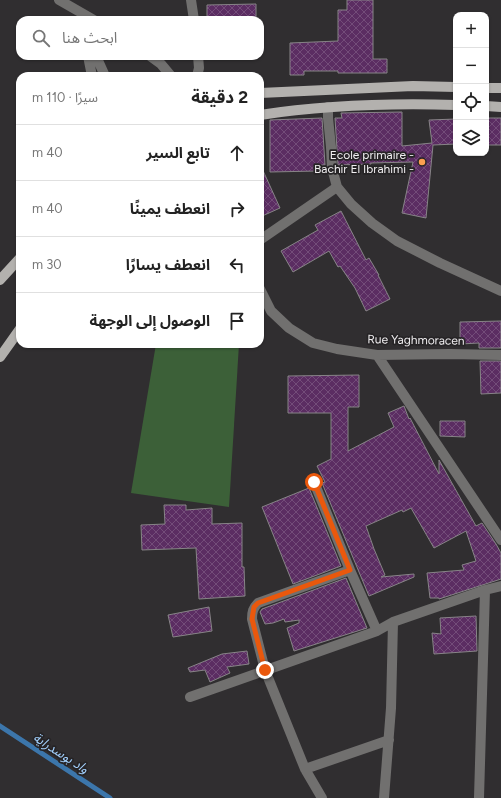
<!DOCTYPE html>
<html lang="ar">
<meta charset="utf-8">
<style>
:root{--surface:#fff;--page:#f2f2f2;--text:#222;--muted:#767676;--line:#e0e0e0}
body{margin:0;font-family:Figtree,"Noto Sans Arabic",sans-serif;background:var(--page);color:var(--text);direction:rtl}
.controls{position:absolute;right:12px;top:12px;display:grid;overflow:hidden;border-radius:8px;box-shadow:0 1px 3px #0004}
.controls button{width:36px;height:36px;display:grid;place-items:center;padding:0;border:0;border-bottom:1px solid var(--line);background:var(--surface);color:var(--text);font:20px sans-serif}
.stop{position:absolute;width:12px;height:12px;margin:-9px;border:3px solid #ea580c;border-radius:50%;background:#fff}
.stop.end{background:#ea580c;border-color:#fff;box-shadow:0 1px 4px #0008}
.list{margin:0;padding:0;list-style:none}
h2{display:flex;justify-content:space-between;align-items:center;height:52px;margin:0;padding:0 16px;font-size:17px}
h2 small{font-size:13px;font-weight:400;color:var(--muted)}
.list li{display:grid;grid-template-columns:26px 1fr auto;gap:12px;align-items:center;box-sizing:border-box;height:56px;padding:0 16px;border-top:1px solid var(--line)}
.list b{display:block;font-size:15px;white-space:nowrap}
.list em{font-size:13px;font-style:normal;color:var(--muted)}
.icon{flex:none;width:22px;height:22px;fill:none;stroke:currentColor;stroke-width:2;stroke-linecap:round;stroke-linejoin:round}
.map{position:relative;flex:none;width:501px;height:798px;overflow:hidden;direction:ltr}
.search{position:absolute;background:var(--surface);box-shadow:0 1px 3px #0004;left:16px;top:16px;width:248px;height:44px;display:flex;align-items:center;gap:10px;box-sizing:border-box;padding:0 14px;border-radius:12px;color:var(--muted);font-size:15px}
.panel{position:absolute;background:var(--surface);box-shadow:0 1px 3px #0004;left:16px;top:72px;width:248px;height:276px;border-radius:12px;direction:rtl}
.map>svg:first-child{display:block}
</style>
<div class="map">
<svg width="501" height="798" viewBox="0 0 501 798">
<defs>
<pattern id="building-cross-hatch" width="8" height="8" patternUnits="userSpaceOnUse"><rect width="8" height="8" fill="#5b2d62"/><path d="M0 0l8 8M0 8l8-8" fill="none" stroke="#734c79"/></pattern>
</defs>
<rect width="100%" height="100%" fill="#302e30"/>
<path fill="#3c6038" d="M 156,344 L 239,344 L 229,507 L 131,493 Z"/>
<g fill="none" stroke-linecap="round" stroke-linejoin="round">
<path stroke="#3c76ab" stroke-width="5" d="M 0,726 L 110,798"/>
</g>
<path fill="url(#building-cross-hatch)" stroke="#878487" d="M 347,0 L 373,0 L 373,59 L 387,59 L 387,73 L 338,73 L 338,71 L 304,71 L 304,75 L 290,75 L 290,43 L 338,41 L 338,10 L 347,10 Z
M 256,4 L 256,20 L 207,20 L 207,5 Z
M 402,112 L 402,146 L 432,143 L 429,120 L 456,119 L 456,144 L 433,145 L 426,218 L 402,213 L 413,162 L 371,163 L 371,164 L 338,165 L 335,118 L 342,118 L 341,113 Z
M 322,118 L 325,165 L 318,165 L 318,171 L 270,172 L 270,120 Z
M 486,118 L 501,118 L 501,145 L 486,145 Z
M 260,164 L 280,208 L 260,217 Z
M 341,211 L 366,260 L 369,258 L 379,275 L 378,275 L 390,299 L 366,311 L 355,288 L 340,266 L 338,267 L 329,251 L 293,272 L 281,251 L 318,230 L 315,225 Z
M 501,321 L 501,348 L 479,348 L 479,343 L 460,344 L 460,322 Z
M 480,361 L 501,361 L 501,393 L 481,394 Z
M 359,375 L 359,407 L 348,407 L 348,451 L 394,427 L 388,413 L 404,406 L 409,419 L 410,418 L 439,474 L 439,460 L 476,526 L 482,523 L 496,544 L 501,553 L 501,579 L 439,599 L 439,598 L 430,598 L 427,573 L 464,570 L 462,565 L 476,561 L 466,531 L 434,548 L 411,508 L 403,512 L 402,510 L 366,526 L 374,549 L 385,575 L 381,577 L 414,574 L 414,577 L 369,596 L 322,483 L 325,482 L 317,466 L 331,459 L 331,413 L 288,413 L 288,376 Z
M 440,421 L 465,421 L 465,437 L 440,436 Z
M 309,488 L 341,566 L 293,584 L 262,507 Z
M 164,505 L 186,505 L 186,510 L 212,508 L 212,524 L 242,523 L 242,567 L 244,567 L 245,596 L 199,599 L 196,548 L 142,550 L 141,525 L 165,524 Z
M 346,578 L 367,628 L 294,651 L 287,628 L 299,623 L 299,620 L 285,622 L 284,619 L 273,623 L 265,624 L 260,612 L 262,609 Z
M 209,607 L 212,631 L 173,637 L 168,615 Z
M 476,616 L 477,651 L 434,654 L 432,633 L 441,634 L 440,618 Z
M 247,651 L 249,664 L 227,667 L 230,673 L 210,682 L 205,670 L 190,672 L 188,668 L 222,654 Z"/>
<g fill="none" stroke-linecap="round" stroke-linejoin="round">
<path stroke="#71706f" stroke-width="10" d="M 59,0 L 94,20
M 191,0 L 194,20
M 88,56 L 92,76
M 96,56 L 105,76
M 150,56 L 161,64 L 171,76
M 197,76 L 199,68 L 198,56
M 328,107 L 328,118 L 331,147 L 332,168 L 337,187 L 351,204 L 372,223 L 397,241 L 440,263 L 501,291
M 260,240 L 337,187
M 260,289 L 271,311 L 289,328 L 313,343 L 337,349 L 377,355 L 450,354 L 501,355
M 377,355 L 501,540
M 314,482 L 350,570 L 377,631
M 190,697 L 377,631 L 393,622 L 485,590 L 501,586
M 305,769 L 389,740
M 322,798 L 305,769 L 265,670 L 252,619 C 252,612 253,608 258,603 L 350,570
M 384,798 L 391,708 L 393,622
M 479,798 L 485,590"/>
<path stroke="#b3b1ae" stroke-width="10" d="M 486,88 L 501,88
M 260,93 L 413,86 L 456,87
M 486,106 L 501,107
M 260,115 C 325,105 391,103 456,105
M 0,280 L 20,258
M 0,357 L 20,329"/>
</g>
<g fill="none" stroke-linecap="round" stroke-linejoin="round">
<path stroke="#ea580c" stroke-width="5" d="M 265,670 L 252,619 L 254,607 L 258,603 L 350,570 L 314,482"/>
</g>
<circle fill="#fb9e50" stroke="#262426" stroke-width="1.5" cx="422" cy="162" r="4"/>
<g text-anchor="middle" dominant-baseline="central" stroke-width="3.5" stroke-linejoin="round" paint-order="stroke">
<g font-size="12" fill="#f0eef0" stroke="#262426" text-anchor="end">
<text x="414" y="155">Ecole primaire -<tspan x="414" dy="14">Bachir El Ibrahimi -</tspan></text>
</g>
<g font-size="12" fill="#f0eef0" stroke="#262426">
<text transform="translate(416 340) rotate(1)">Rue Yaghmoracen</text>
</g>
<g font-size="13" font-style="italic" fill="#a3d1fe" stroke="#262426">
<text transform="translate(61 753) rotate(33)">واد بوسدراية</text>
</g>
</g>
</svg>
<div class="controls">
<button>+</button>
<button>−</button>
<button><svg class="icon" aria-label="locate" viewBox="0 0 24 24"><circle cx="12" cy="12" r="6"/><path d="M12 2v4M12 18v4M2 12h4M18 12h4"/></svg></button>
<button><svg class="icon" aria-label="layers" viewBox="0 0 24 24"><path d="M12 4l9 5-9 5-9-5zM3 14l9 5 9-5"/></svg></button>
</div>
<div class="stop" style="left:314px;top:482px"></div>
<div class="stop end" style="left:265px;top:670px"></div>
<div class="search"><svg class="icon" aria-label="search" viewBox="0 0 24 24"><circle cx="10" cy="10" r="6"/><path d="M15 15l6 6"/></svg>ابحث هنا</div>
<section class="panel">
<h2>2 دقيقة<small>سيرًا · 110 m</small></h2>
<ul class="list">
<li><svg class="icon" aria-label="ahead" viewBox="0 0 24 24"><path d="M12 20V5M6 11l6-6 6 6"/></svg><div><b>تابع السير</b></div><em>40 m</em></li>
<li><svg class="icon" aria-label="right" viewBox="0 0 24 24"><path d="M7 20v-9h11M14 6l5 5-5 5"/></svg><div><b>انعطف يمينًا</b></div><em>40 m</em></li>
<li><svg class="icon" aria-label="left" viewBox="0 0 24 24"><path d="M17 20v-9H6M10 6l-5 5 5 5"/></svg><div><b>انعطف يسارًا</b></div><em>30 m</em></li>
<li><svg class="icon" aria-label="arrive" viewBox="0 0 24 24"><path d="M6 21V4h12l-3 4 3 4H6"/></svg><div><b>الوصول إلى الوجهة</b></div></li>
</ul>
</section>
</div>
